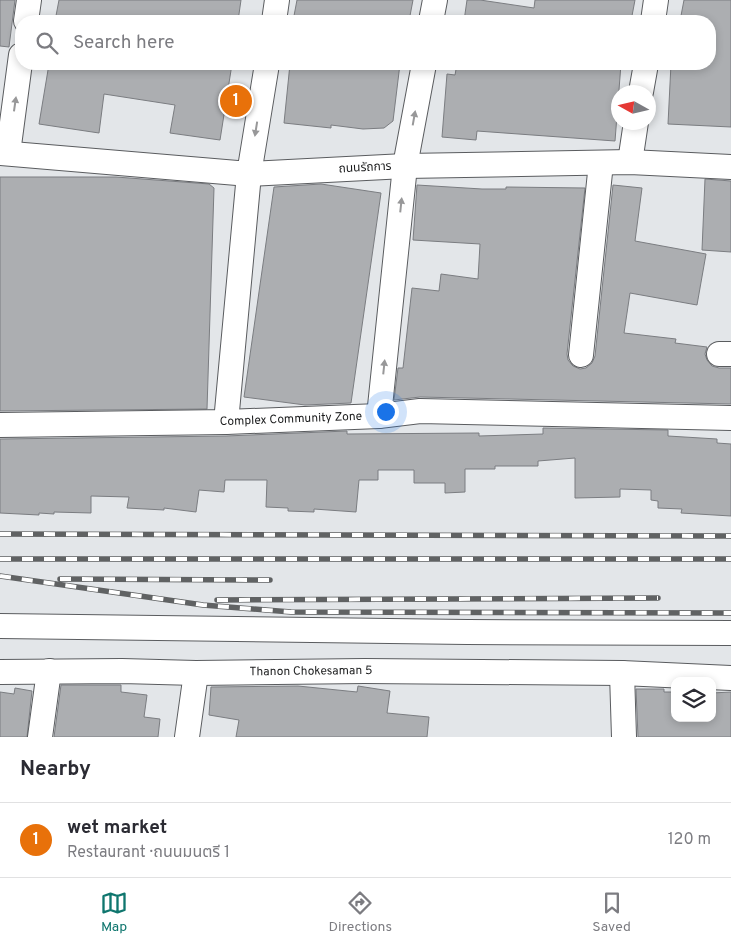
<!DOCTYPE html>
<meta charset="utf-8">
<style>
:root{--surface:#fff;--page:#f2f2f3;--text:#2b2b33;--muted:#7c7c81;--line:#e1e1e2;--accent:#0f766e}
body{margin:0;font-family:Overpass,"Noto Sans Thai",sans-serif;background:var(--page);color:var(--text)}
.controls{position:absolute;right:15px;bottom:15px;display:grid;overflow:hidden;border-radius:10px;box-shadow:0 2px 8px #0003}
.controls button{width:45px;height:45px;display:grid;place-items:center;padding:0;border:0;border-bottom:1px solid var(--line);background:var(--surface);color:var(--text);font:25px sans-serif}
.compass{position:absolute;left:611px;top:85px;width:45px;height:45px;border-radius:50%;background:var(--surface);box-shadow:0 2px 8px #0003;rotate:278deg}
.you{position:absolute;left:385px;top:411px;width:18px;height:18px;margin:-12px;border:4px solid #fff;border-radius:50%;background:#1a73e8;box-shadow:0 0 0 8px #1a73e833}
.badge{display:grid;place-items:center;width:32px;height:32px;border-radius:50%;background:var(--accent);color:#fff;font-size:16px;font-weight:700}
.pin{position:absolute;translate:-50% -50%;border:2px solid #fff;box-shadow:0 1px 5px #0006}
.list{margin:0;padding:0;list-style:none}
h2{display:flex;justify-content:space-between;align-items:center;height:65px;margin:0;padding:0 20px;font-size:21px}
h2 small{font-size:16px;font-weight:400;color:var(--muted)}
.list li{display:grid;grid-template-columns:32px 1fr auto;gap:15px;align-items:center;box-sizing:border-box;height:75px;padding:0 20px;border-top:1px solid var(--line)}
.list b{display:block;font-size:19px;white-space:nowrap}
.list p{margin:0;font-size:16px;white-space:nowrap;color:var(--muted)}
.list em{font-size:16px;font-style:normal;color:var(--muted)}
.icon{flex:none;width:28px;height:28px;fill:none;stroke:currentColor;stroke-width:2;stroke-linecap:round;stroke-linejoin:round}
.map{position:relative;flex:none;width:731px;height:737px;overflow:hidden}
.search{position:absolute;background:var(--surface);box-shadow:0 2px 8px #0003;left:15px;right:15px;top:15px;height:55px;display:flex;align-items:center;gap:12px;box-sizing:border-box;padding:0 18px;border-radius:20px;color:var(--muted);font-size:19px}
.sheet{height:140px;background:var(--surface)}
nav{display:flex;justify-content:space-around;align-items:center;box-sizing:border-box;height:70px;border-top:1px solid var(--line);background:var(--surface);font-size:14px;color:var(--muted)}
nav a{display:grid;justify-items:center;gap:2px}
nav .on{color:var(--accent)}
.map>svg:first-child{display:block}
</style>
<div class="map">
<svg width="731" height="737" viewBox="0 0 731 737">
<rect width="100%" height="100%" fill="#e3e6e9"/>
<path fill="#acaeb1" stroke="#7b7d81" d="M 0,0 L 15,0 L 9,47 L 0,46 Z
M 59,0 L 241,0 L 238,21 L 55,21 Z
M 297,0 L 413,0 L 409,21 L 293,21 Z
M 467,0 L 480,0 L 534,8 L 535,0 L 635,0 L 631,21 L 464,21 Z
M 684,0 L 731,0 L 731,127 L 668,124 L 671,64 L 710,64 L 710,21 L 680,21 Z
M 49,64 L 232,64 L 220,140 L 170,133 L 175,105 L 104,94 L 99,133 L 39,124 Z
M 290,64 L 400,64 L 393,121 L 384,128 L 363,129 L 331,125 L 331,128 L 284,123 Z
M 457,64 L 621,64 L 615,141 L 477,131 L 476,140 L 442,137 L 447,74 L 455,75 Z
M 0,177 L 116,177 L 209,184 L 214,188 L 207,409 L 0,411 Z
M 705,179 L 731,181 L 731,252 L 702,250 Z
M 321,184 L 381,193 L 351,403 L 305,405 L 244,397 L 274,187 Z
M 417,185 L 482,189 L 506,189 L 506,187 L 585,188 L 567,354 L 568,360 L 573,366 L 580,369 L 586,368 L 592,363 L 595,356 L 613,185 L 642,188 L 635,241 L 706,254 L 697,305 L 630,293 L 624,333 L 676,339 L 675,343 L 707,347 L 705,354 L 707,360 L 712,366 L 719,368 L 731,368 L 731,404 L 420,397 L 394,400 L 398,368 L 403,368 L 412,288 L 439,291 L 441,274 L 478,279 L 480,244 L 413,240 Z
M 543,428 L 668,430 L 668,436 L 717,439 L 717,443 L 731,444 L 731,516 L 681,513 L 682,509 L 658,508 L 658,501 L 651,500 L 651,490 L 620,489 L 620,497 L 575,498 L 575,458 L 538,461 L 538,466 L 495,466 L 495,469 L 465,469 L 465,492 L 445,493 L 445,483 L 414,483 L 414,470 L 378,470 L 378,480 L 359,480 L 356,512 L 314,509 L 314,512 L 288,511 L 288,508 L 266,507 L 267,480 L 225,480 L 224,492 L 199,490 L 196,512 L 164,508 L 164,510 L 127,508 L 129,497 L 91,496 L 91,513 L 54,512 L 54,514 L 39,513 L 39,515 L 0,513 L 0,439 L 226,436 L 347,431 L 347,434 L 479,433 L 479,436 L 543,434 Z
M 61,685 L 121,685 L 121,692 L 147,695 L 144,717 L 160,719 L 158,737 L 54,737 Z
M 298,686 L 357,692 L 358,686 L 390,691 L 387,713 L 429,717 L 427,737 L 236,737 L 239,720 L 209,715 L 211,687 Z
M 15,688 L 32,691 L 27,737 L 0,737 L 0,692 L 14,694 Z
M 636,689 L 664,689 L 664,692 L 675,692 L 675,718 L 712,718 L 712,693 L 731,692 L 731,737 L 638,737 Z"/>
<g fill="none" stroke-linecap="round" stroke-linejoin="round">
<g stroke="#5a5c5f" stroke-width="26">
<g id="minor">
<path d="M 26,21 L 29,0"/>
<path d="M 274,21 L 277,0"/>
<path d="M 431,21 L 435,0"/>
<path d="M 653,21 L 656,0"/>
<path d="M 641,92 L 646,64"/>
<path d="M 0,153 L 249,174 L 405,166 L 630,162 L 731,167"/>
<path d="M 8,153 L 21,55"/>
<path d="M 630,162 L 636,122"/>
<path d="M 719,354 L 731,354"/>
<path d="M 581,355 L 601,163"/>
<path d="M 379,416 L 405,166 L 424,64"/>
<path d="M 226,422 L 249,174 L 267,64"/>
<path id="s1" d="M 0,425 L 226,422 L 379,416 L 420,411 L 731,418"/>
<path d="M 0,626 L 467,632 L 731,633"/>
<path id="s2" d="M 0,672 L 122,671 L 196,673 L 365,671 L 622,673 L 731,678"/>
<path d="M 622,673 L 624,737"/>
<path d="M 40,737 L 49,671"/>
<path d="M 187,737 L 196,673"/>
</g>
</g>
<use href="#minor" stroke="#fff" stroke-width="24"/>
<g stroke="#606263" stroke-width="5.5">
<path id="rail" d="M 0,534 L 731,536
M 0,559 L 731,559
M 0,576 L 203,605 L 291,612 L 731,613
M 60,579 L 270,580
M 217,600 L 658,598"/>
</g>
<use href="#rail" stroke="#fff" stroke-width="4" stroke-dasharray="11" stroke-linecap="butt"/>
</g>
<defs><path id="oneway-solid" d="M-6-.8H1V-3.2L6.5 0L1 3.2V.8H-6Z" transform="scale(1.25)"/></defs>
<g fill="#989899">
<use href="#oneway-solid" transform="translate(15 104) rotate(-82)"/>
<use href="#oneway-solid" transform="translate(414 118) rotate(-80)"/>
<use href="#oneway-solid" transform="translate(256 129) rotate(99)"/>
<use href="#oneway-solid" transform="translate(401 205) rotate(-84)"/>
<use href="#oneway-solid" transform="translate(384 367) rotate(-84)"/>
</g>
<g text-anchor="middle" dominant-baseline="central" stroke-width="5" stroke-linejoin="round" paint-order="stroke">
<g font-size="12" fill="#1a1b1c" stroke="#fff">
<text transform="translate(365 168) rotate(-3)">ถนนรัถการ</text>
<text stroke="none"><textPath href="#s1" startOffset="291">Complex Community Zone</textPath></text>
<text stroke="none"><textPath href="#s2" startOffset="311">Thanon Chokesaman 5</textPath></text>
</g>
</g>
</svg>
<div class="controls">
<button><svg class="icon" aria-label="layers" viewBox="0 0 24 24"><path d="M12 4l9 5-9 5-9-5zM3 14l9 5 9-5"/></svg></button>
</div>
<svg class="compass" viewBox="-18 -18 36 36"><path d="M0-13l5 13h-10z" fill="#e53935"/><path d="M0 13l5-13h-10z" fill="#7c7c81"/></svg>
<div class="you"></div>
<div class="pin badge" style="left:236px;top:101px;background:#e8710a">1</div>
<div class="search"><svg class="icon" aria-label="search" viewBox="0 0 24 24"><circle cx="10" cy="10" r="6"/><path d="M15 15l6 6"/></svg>Search here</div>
</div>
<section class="sheet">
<h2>Nearby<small></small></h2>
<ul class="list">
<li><span class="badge" style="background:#e8710a">1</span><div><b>wet market</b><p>Restaurant · ถนนมนตรี 1</p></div><em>120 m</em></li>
</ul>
</section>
<nav>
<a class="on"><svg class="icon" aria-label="map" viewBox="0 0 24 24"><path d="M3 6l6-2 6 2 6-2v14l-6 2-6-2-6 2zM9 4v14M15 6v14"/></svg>Map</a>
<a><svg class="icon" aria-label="directions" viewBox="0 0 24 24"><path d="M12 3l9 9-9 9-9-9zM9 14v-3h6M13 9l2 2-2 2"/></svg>Directions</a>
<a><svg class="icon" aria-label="saved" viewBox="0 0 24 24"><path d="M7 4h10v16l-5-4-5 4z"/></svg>Saved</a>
</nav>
